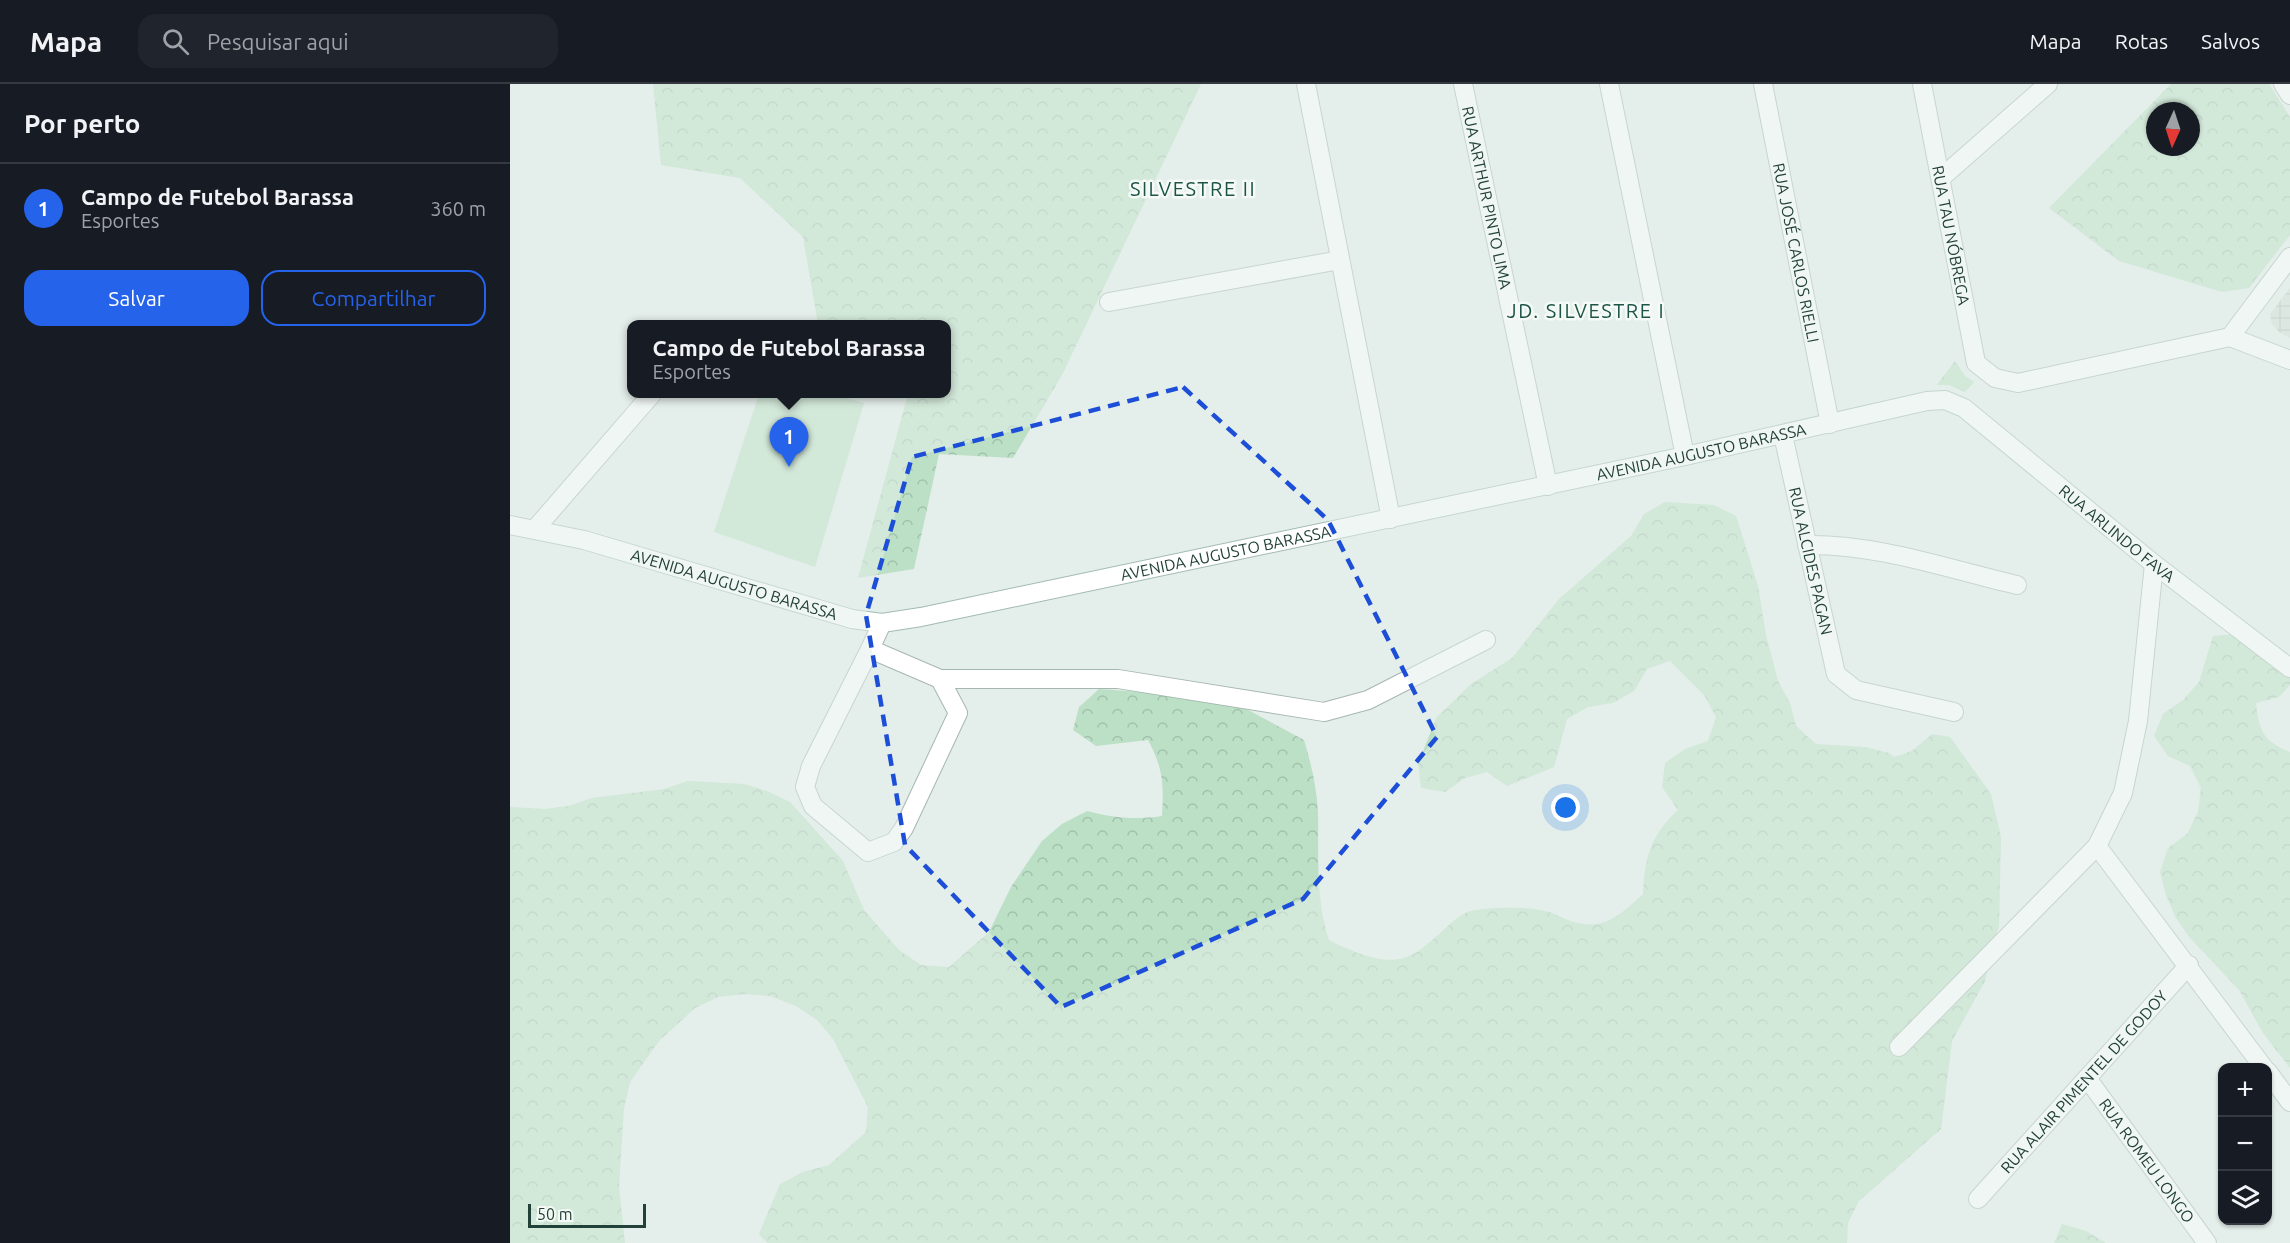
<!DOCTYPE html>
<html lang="pt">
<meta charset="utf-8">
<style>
:root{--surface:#171b24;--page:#20242c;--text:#f1f3f6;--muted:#9ea1a6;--line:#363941;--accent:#2563eb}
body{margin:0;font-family:Ubuntu,sans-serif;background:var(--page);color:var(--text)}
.controls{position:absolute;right:18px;bottom:18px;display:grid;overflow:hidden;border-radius:12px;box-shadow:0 2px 4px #0004}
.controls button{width:54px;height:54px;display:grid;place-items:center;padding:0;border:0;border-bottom:2px solid var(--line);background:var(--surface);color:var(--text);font:30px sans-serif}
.compass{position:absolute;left:1636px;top:18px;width:54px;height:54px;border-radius:50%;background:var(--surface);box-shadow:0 2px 4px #0004;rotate:183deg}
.scale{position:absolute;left:18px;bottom:15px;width:118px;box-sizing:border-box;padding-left:6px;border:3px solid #224139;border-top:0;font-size:16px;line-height:21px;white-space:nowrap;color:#224139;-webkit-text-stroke:4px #f5faf7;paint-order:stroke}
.you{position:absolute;left:1056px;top:724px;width:21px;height:21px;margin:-15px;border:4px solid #fff;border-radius:50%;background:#1a73e8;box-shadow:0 0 0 9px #1a73e833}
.badge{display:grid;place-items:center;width:39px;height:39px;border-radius:50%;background:var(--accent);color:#fff;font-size:20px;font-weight:700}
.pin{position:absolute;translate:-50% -50px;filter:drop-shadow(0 2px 3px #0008)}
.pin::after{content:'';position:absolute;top:32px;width:21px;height:18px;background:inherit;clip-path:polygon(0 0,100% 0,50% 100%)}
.popup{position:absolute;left:117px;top:236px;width:324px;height:78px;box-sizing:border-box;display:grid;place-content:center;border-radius:12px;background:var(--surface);filter:drop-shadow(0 2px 4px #0005);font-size:20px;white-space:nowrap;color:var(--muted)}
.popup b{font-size:22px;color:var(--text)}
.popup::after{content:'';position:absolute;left:50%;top:100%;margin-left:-12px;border:12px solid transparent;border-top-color:var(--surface)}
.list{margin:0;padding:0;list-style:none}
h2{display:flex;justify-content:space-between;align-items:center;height:78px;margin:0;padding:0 24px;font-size:26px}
h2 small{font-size:20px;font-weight:400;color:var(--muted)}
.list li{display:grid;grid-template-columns:39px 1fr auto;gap:18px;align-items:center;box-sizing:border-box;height:90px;padding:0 24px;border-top:2px solid var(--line)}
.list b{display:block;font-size:22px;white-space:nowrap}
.list p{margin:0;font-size:20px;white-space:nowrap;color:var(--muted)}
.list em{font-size:20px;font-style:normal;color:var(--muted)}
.actions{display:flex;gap:12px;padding:18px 24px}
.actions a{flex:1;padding:14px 0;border:2px solid var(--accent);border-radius:18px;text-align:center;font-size:21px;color:var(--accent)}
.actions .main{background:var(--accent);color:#fff}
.icon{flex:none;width:33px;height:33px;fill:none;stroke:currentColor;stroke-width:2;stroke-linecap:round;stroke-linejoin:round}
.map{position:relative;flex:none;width:1780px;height:1159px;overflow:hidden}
header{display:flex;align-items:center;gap:36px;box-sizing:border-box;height:84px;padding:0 30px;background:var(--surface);border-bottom:2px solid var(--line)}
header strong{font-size:28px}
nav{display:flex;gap:33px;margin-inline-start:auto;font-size:21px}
.search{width:420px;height:54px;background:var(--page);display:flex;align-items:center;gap:15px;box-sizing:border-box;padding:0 21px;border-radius:18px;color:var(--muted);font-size:22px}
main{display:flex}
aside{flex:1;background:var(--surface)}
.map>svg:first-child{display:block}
</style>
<header>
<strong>Mapa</strong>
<div class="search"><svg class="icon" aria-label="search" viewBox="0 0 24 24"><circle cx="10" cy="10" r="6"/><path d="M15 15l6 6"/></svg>Pesquisar aqui</div>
<nav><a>Mapa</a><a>Rotas</a><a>Salvos</a></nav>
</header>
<main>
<aside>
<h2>Por perto<small></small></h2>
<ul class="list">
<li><span class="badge">1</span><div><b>Campo de Futebol Barassa</b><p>Esportes</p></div><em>360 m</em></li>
</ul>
<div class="actions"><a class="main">Salvar</a><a>Compartilhar</a></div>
</aside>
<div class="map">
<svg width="1780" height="1159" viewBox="0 0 1780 1159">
<defs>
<pattern id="industrial-grid" width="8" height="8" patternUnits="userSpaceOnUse" patternTransform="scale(1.5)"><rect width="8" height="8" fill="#d2ded9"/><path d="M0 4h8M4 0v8" fill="none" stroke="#b4c0bb"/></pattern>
<pattern id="grass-tufts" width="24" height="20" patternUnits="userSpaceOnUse" patternTransform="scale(1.5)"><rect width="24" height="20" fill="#bce0c6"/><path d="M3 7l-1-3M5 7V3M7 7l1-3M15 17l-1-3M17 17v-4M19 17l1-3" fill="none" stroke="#a1c1ab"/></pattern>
<pattern id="forest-crowns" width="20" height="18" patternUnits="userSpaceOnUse" patternTransform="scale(1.5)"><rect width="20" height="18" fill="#bce0c6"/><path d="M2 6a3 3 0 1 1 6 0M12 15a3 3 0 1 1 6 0" fill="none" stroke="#a1c1ab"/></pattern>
</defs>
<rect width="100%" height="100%" fill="#e4eeea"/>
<path fill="url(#industrial-grid)" d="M 1780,204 L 1780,254 L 1769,248 L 1762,240 L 1760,230 Z"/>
<path fill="url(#grass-tufts)" d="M 1445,277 L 1455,292 L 1464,298 L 1455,308 L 1439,301 L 1427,301 Z"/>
<path fill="url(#forest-crowns)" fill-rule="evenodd" d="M 143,0 L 691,0 L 552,291 L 503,374 L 429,370 L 404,485 L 348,494 L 398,310 L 436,310 L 436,240 L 308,240 L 293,153 L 230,94 L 151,81 Z
M 1661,0 L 1759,0 L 1780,33 L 1780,151 L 1739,204 L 1712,208 L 1609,177 L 1539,124 ZM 1645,27 L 1681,27 L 1681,63 L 1645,63 Z
M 1155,418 L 1204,421 L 1226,432 L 1248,502 L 1256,551 L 1268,597 L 1280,619 L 1286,642 L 1306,660 L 1355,663 L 1379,669 L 1384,673 L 1402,667 L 1422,650 L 1440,653 L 1481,710 L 1491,753 L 1489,842 L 1475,897 L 1442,957 L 1431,1045 L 1349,1117 L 1338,1139 L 1337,1159 L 257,1159 L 249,1150 L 270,1100 L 293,1088 L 319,1081 L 356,1048 L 358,1023 L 323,955 L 307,936 L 286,922 L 260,912 L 234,910 L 208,913 L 185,924 L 149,957 L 120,998 L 114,1024 L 109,1102 L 115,1159 L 0,1159 L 0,723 L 35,725 L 58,722 L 82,714 L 154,705 L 178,697 L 234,700 L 257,707 L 280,718 L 333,777 L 354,826 L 389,866 L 411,881 L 439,883 L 479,848 L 501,803 L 532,757 L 552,740 L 577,727 C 603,734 625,736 652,732 C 654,700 653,684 638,656 L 586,662 L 563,646 L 569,623 L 589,605 L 674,611 L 725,619 L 794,656 C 801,679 807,704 808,729 C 809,772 805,814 819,856 C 839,866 870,881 894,874 C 919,867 942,831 961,827 C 979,823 1021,822 1039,828 C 1055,834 1068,843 1087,840 C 1104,838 1121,821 1133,810 C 1135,773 1140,752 1168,726 L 1152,703 L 1155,679 L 1175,665 L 1198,657 L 1206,633 L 1194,611 L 1160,577 L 1137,585 L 1124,607 L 1103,619 L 1078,623 L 1057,635 L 1044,683 L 997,702 L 977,688 L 955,694 L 935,708 L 911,704 L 908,680 L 926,634 L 961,600 L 1002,574 L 1049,515 L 1121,452 L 1134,430 Z
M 1728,550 L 1780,588 L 1780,601 L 1769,613 L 1746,619 C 1749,647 1753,657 1780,668 L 1780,984 L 1753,949 L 1729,906 L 1680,854 L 1666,834 L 1656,811 L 1650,788 L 1658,764 L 1677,750 L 1688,728 L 1691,704 L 1680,682 L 1658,672 L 1644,652 L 1653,630 L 1673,616 L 1689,598 L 1703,552 Z
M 1552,1140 L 1576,1147 L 1596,1159 L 1544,1159 Z"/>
<path fill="#bce0c6" d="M 249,310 L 322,310 L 354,319 L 305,483 L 204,448 Z"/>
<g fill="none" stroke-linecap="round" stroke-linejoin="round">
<g stroke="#a6b7b1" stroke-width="20">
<g id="street">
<path d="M 796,0 L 881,435"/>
<path id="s1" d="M 953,0 L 1038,402"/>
<path d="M 1099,0 L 1175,372"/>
<path id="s2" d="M 1253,0 L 1320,340"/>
<path id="s3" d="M 1412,0 L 1466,279 L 1485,294 L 1508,299 L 1720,253"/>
<path d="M 1773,0 L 1780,11"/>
<path d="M 1431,94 L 1538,0"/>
<path d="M 599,218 L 830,176"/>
<path d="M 1720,253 L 1780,173"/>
<path d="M 1720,253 L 1780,276"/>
<path id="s4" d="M 1273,351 L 1326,590 L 1346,606 L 1444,628"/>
<path d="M 25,445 L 142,310"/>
<path d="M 1297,461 C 1368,460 1438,485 1507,501"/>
<path d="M 372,539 L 360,565 L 430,595 L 608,595 L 814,628 L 858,616 L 976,556"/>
<path d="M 360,565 L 301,682 L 295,703 L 303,722 L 358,768 L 384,758 L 394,744 L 448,629 L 430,595"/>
<path d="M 1587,762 L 1754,984"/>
<path d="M 1389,963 L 1587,762 L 1613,709 L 1628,637 L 1644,480"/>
<path d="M 1758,988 L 1780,1018"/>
<path id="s5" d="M 1577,994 L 1697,1159"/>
<path id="s6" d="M 1468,1115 L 1679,881"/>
</g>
</g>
<g stroke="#a1bbb2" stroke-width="20">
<g id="secondary">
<path id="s7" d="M 0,441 L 74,456 L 342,535 L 372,539 L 411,533 L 1175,372 L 1417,317 L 1435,316 L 1454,324 L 1644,480 L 1780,584"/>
</g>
</g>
<use href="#street" stroke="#fff" stroke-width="18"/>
<use href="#secondary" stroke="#fff" stroke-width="18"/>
</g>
<path d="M0 0H1780V1159H0ZM 673,303 L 818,436 L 927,653 L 793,815 L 551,923 L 395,761 L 356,531 L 402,373 Z" fill="#e4eeea" fill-opacity=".55" fill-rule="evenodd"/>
<path fill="none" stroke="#1d4ed8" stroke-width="4.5" stroke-dasharray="12 8" stroke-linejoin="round" d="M 673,303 L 818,436 L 927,653 L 793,815 L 551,923 L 395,761 L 356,531 L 402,373 Z"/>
<g text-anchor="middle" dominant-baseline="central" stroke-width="5" stroke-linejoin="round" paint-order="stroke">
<g font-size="16" fill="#224139" stroke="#f5faf7">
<text stroke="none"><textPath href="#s1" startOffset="116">RUA ARTHUR PINTO LIMA</textPath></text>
<text stroke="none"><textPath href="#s3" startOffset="154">RUA TAU NÓBREGA</textPath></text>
<text stroke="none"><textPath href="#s2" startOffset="172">RUA JOSÉ CARLOS RIELLI</textPath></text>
<text stroke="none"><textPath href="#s7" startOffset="1222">AVENIDA AUGUSTO BARASSA</textPath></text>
<text stroke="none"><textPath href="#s7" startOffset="1690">RUA ARLINDO FAVA</textPath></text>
<text stroke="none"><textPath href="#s7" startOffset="736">AVENIDA AUGUSTO BARASSA</textPath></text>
<text stroke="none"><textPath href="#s4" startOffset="129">RUA ALCIDES PAGAN</textPath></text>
<text stroke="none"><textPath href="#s7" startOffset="232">AVENIDA AUGUSTO BARASSA</textPath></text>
<text stroke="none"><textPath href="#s6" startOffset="158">RUA ALAIR PIMENTEL DE GODOY</textPath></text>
<text stroke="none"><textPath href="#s5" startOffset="102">RUA ROMEU LONGO</textPath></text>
</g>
<g font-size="20" letter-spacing="1.5" fill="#1c5547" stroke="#f5faf7">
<text x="683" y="104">SILVESTRE II</text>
<text x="1076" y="226">JD. SILVESTRE I</text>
</g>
</g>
</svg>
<div class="controls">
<button>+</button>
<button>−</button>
<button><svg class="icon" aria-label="layers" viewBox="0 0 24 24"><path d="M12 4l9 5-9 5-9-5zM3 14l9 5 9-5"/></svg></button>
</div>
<svg class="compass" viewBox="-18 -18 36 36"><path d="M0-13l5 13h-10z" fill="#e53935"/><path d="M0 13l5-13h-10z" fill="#9ea1a6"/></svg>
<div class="scale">50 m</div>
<div class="you"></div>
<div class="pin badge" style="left:279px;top:383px">1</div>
<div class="popup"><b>Campo de Futebol Barassa</b>Esportes</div>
</div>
</main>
